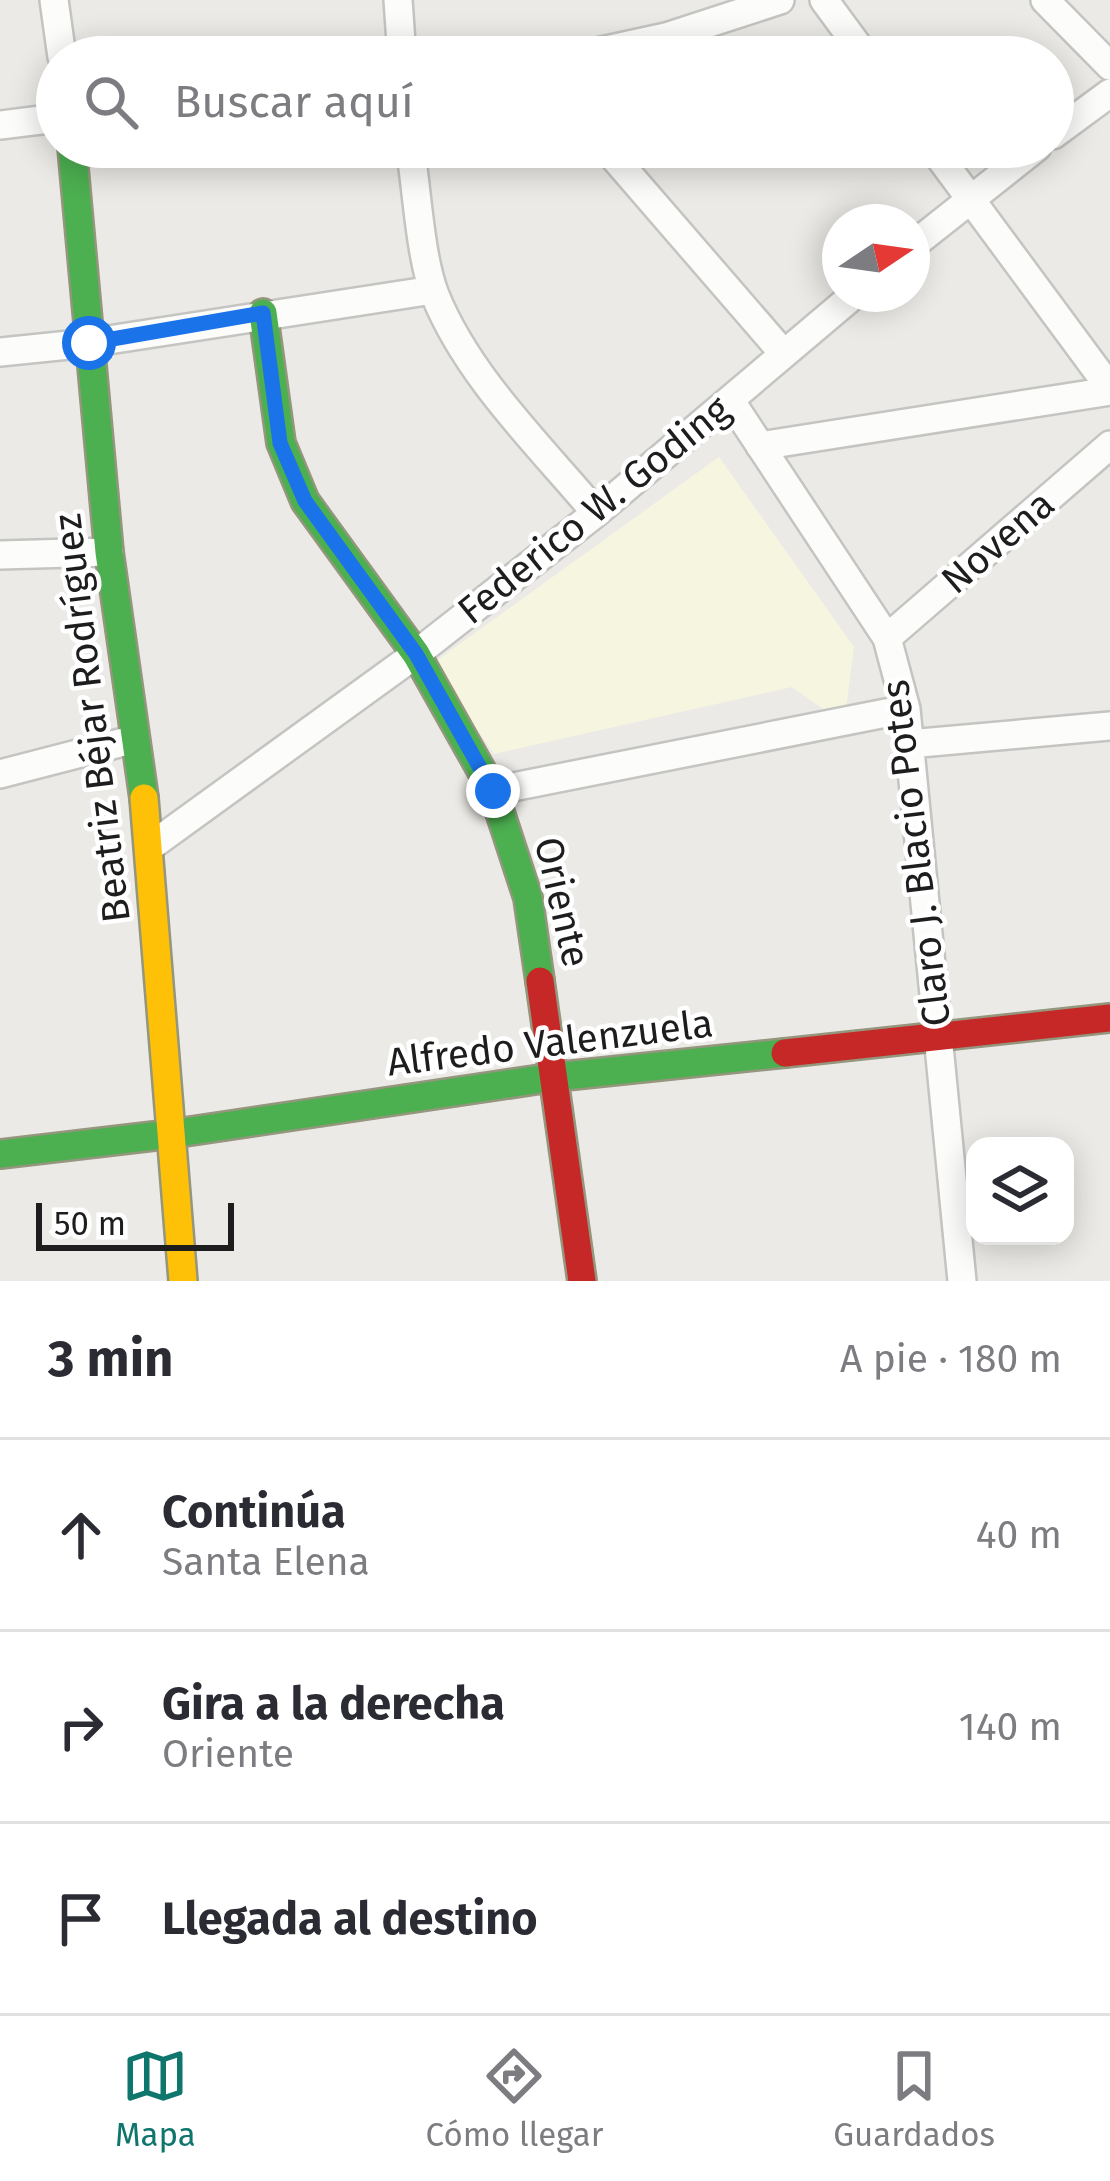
<!DOCTYPE html>
<html lang="es">
<meta charset="utf-8">
<style>
:root{--surface:#fff;--page:#f7f7f7;--text:#2b2b33;--muted:#7c7c81;--line:#e1e1e2;--accent:#0f766e}
body{margin:0;font-family:"Fira Sans",sans-serif;background:var(--page);color:var(--text)}
.controls{position:absolute;right:36px;bottom:36px;display:grid;overflow:hidden;border-radius:24px;box-shadow:0 6px 30px #0003}
.controls button{width:108px;height:108px;display:grid;place-items:center;padding:0;border:0;border-bottom:3px solid var(--line);background:var(--surface);color:var(--text);font:60px sans-serif}
.compass{position:absolute;left:822px;top:204px;width:108px;height:108px;border-radius:50%;background:var(--surface);box-shadow:0 6px 30px #0003;rotate:77deg}
.scale{position:absolute;left:36px;bottom:30px;width:198px;box-sizing:border-box;padding-left:12px;border:6px solid #1d1d1d;border-top:0;font-size:33px;line-height:42px;white-space:nowrap;color:#1d1d1d;-webkit-text-stroke:9px #fff;paint-order:stroke}
.stop{position:absolute;width:36px;height:36px;margin:-27px;border:9px solid #1a73e8;border-radius:50%;background:#fff}
.stop.end{background:#1a73e8;border-color:#fff;box-shadow:0 3px 12px #0008}
.list{margin:0;padding:0;list-style:none}
h2{display:flex;justify-content:space-between;align-items:center;height:156px;margin:0;padding:0 48px;font-size:51px}
h2 small{font-size:39px;font-weight:400;color:var(--muted)}
.list li{display:grid;grid-template-columns:78px 1fr auto;gap:36px;align-items:center;box-sizing:border-box;height:192px;padding:0 48px;border-top:3px solid var(--line)}
.list b{display:block;font-size:45px;white-space:nowrap}
.list p{margin:0;font-size:39px;white-space:nowrap;color:var(--muted)}
.list em{font-size:39px;font-style:normal;color:var(--muted)}
.icon{flex:none;width:66px;height:66px;fill:none;stroke:currentColor;stroke-width:2;stroke-linecap:round;stroke-linejoin:round}
.map{position:relative;flex:none;width:1110px;height:1281px;overflow:hidden}
.search{position:absolute;background:var(--surface);box-shadow:0 6px 30px #0003;left:36px;right:36px;top:36px;height:132px;display:flex;align-items:center;gap:30px;box-sizing:border-box;padding:0 42px;border-radius:66px;color:var(--muted);font-size:45px}
.sheet{height:732px;background:var(--surface)}
nav{display:flex;justify-content:space-around;align-items:center;box-sizing:border-box;height:168px;border-top:3px solid var(--line);background:var(--surface);font-size:33px;color:var(--muted)}
nav a{display:grid;justify-items:center;gap:6px}
nav .on{color:var(--accent)}
.map>svg:first-child{display:block}
</style>
<div class="map">
<svg width="1110" height="1281" viewBox="0 0 1110 1281">
<rect width="100%" height="100%" fill="#eceae6"/>
<path fill="#f6f6e0" d="M 719,457 L 854,647 L 846,709 L 826,711 L 792,687 L 494,754 L 432,664 Z"/>
<g fill="none" stroke-linecap="round" stroke-linejoin="round">
<g stroke="#c4c4c2" stroke-width="32">
<path id="street" d="M 54,0 L 62,57
M 398,0 L 402,57
M 824,0 L 866,57
M 1045,0 L 1110,66
M 574,57 L 666,37 L 780,0
M 0,125 L 57,118
M 1053,135 L 1110,93
M 410,147 C 417,189 420,257 435,295 C 468,377 540,446 596,513
M 605,147 L 784,354
M 932,147 L 1110,388
M 912,246 L 1037,147
M 0,352 L 89,343 L 433,290
M 730,400 L 887,638 L 906,709 L 962,1281
M 760,446 L 1110,391
M 0,555 L 109,552
M 887,638 L 1110,445
M 909,744 L 1110,726
M 0,774 L 135,739
M 493,791 L 906,709
M 151,846 L 416,654 L 596,513 L 855,294"/>
</g>
<g stroke="#94967d" stroke-width="32">
<path id="fast" d="M 72,147 L 109,552 L 144,798
M 263,313 L 281,443 L 305,501 L 416,654 L 493,791 L 528,898 L 540,981
M 0,1154 L 171,1134 L 555,1077 L 785,1053"/>
</g>
<g stroke="#94967d" stroke-width="32">
<path id="slow" d="M 144,798 L 183,1281"/>
</g>
<g stroke="#94967d" stroke-width="32">
<path id="jam" d="M 540,981 L 582,1281
M 785,1053 L 1110,1018"/>
</g>
<use href="#street" stroke="#fcfcfb" stroke-width="27"/>
<use href="#fast" stroke="#4caf50" stroke-width="27"/>
<use href="#slow" stroke="#ffc107" stroke-width="27"/>
<use href="#jam" stroke="#c62828" stroke-width="27"/>
</g>
<g fill="none" stroke-linecap="round" stroke-linejoin="round">
<path stroke="#1a73e8" stroke-width="15" d="M 89,343 L 263,313 L 280,443 L 305,501 L 416,654 L 493,791"/>
</g>
<g text-anchor="middle" dominant-baseline="central" stroke-width="9" stroke-linejoin="round" paint-order="stroke">
<g font-size="39" fill="#1d1d1d" stroke="#fff">
<text transform="translate(594 510) rotate(-39)">Federico W. Goding</text>
<text transform="translate(998 542) rotate(-41)">Novena</text>
<text transform="translate(92 718) rotate(-97)">Beatriz Béjar Rodríguez</text>
<text transform="translate(916 853) rotate(-97)">Claro J. Blacio Potes</text>
<text transform="translate(562 902) rotate(77)">Oriente</text>
<text transform="translate(550 1043) rotate(-7)">Alfredo Valenzuela</text>
</g>
</g>
</svg>
<div class="controls">
<button><svg class="icon" aria-label="layers" viewBox="0 0 24 24"><path d="M12 4l9 5-9 5-9-5zM3 14l9 5 9-5"/></svg></button>
</div>
<svg class="compass" viewBox="-18 -18 36 36"><path d="M0-13l5 13h-10z" fill="#e53935"/><path d="M0 13l5-13h-10z" fill="#7c7c81"/></svg>
<div class="scale">50 m</div>
<div class="stop" style="left:89px;top:343px"></div>
<div class="stop end" style="left:493px;top:791px"></div>
<div class="search"><svg class="icon" aria-label="search" viewBox="0 0 24 24"><circle cx="10" cy="10" r="6"/><path d="M15 15l6 6"/></svg>Buscar aquí</div>
</div>
<section class="sheet">
<h2>3 min<small>A pie · 180 m</small></h2>
<ul class="list">
<li><svg class="icon" aria-label="ahead" viewBox="0 0 24 24"><path d="M12 20V5M6 11l6-6 6 6"/></svg><div><b>Continúa</b><p>Santa Elena</p></div><em>40 m</em></li>
<li><svg class="icon" aria-label="right" viewBox="0 0 24 24"><path d="M7 20v-9h11M14 6l5 5-5 5"/></svg><div><b>Gira a la derecha</b><p>Oriente</p></div><em>140 m</em></li>
<li><svg class="icon" aria-label="arrive" viewBox="0 0 24 24"><path d="M6 21V4h12l-3 4 3 4H6"/></svg><div><b>Llegada al destino</b></div></li>
</ul>
</section>
<nav>
<a class="on"><svg class="icon" aria-label="map" viewBox="0 0 24 24"><path d="M3 6l6-2 6 2 6-2v14l-6 2-6-2-6 2zM9 4v14M15 6v14"/></svg>Mapa</a>
<a><svg class="icon" aria-label="directions" viewBox="0 0 24 24"><path d="M12 3l9 9-9 9-9-9zM9 14v-3h6M13 9l2 2-2 2"/></svg>Cómo llegar</a>
<a><svg class="icon" aria-label="saved" viewBox="0 0 24 24"><path d="M7 4h10v16l-5-4-5 4z"/></svg>Guardados</a>
</nav>
